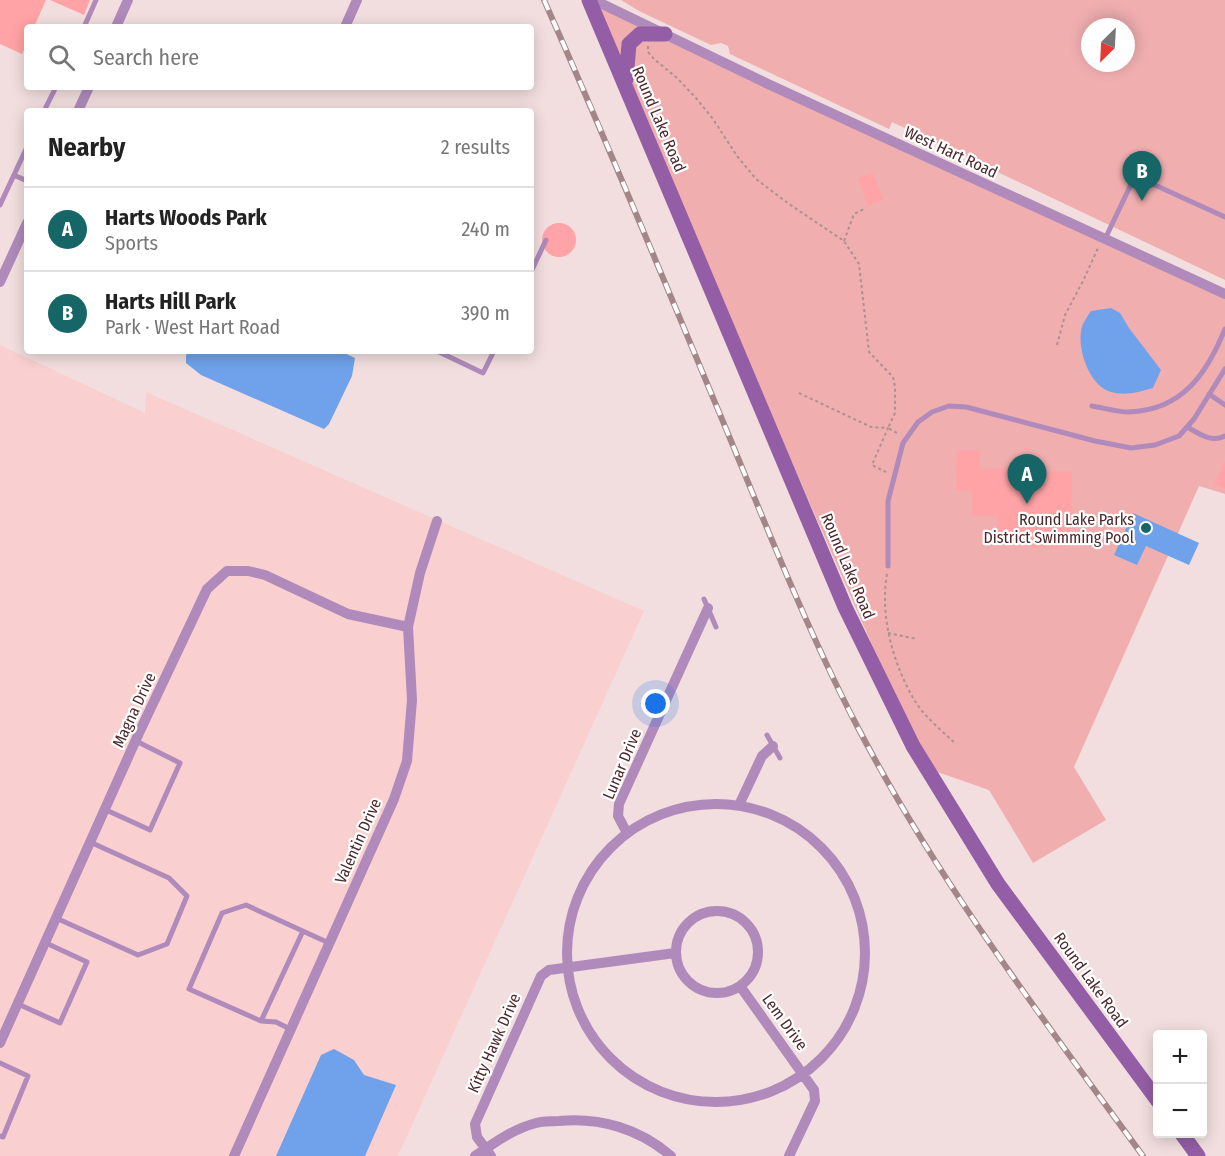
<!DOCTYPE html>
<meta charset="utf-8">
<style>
:root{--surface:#fff;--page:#f6f6f6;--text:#222;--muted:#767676;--line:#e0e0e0;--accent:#166567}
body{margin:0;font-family:"Fira Sans Condensed",sans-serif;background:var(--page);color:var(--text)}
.controls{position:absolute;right:18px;bottom:18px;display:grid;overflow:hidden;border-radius:6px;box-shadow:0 3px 15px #0003}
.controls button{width:54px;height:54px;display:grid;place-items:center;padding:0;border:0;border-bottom:2px solid var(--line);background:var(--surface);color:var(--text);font:30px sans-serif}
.compass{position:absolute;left:1081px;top:18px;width:54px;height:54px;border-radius:50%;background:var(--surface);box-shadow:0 3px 15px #0003;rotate:204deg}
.you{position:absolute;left:656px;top:704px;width:21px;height:21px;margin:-15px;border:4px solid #fff;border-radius:50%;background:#1a73e8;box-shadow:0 0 0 9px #1a73e833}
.badge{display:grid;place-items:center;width:39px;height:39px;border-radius:50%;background:var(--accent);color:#fff;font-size:20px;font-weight:700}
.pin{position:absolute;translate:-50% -50px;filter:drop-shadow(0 2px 3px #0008)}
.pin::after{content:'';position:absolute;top:32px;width:21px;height:18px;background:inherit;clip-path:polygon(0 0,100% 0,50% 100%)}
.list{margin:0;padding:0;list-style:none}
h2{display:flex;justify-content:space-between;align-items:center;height:78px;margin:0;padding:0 24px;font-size:26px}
h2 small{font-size:20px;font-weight:400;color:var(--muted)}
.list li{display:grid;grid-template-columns:39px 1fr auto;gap:18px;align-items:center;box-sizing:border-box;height:84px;padding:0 24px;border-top:2px solid var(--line)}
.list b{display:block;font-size:22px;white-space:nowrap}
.list p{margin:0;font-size:20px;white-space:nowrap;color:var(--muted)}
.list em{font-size:20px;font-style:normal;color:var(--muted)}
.icon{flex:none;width:33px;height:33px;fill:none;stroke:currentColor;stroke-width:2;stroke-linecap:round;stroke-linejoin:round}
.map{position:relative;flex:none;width:1225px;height:1156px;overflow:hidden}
.search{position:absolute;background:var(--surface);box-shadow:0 3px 15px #0003;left:24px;top:24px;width:510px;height:66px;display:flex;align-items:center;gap:15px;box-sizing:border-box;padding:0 21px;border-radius:6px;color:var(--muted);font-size:22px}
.panel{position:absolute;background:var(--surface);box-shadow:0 3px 15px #0003;left:24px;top:108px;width:510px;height:246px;border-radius:6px}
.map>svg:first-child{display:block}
</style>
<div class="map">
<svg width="1225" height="1156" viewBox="0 0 1225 1156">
<rect width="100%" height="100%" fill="#f2dede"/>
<path fill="#f9cfcf" d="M 0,345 L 145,413 L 146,392 L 644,611 L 398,1156 L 0,1156 Z"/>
<path fill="#f0aeaf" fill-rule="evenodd" d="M 589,0 L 1225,295 L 1225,494 L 1199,486 L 1074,767 L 1106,820 L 1033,863 L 989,790 L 926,768 Z
M 621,0 L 1225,0 L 1225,280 L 892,122 L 889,129 L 730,54 L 728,46 L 721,43 L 711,45 L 639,11 ZM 1090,27 L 1126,27 L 1126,63 L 1090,63 Z"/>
<path fill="#6fa2ea" d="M 1111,308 L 1120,313 L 1129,328 L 1161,370 L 1153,388 C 1139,392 1125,396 1111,392 C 1090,386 1078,352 1081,332 C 1081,325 1087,317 1091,311 Z
M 188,351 L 340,351 L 355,358 L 352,376 L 329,424 L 324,429 L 201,375 L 186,363 L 186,356 Z
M 1133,513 L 1199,543 L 1189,565 L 1146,546 L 1137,565 L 1114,555 Z
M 334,1049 L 354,1060 L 364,1075 L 396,1085 L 365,1156 L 276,1156 L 321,1055 Z"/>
<path fill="#ffa3a6" d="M 0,0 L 46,0 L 34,27 L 27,27 L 27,43 L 22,54 L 0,44 Z
M 50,0 L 90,0 L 84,15 Z
M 873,173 L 883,200 L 868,206 L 858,178 Z
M542 240a17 17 0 1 1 34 0a17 17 0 1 1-34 0Z
M 957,450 L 980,451 L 980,469 L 1032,467 L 1033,472 L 1072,471 L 1070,547 L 1034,547 L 1034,542 L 997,541 L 997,516 L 972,515 L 972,491 L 956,490 Z
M 1225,460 L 1225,489 L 1214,484 Z"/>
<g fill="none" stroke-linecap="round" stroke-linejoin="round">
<path stroke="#ab9191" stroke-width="2" stroke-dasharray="3 3" stroke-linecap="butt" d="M 648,46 L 648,52 L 654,59 L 677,78 L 696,98 L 713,119 L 737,156 L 756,179 L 789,204 L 844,241 L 859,264 L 869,352 L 893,377 L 895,387 L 895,413 L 888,428 L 897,433
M 844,241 L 854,214 L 866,208
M 1057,345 L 1065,315 L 1084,279 L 1098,248
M 799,393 L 871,427 L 888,428 L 872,465 L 886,472
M 887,574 C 880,615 892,660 912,696 C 922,715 941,730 956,744
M 888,633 L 917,639"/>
<path stroke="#af8abb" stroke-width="5" d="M 84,27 L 96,0
M 44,111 L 56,87
M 14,175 L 27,181
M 0,205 L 27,147
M 1105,239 L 1135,176 L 1225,217
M 531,272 L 546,240
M 437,351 L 483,373 L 494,351
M 1209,394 L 1225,405
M 1092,406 C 1104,408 1118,412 1129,412 C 1183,410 1207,373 1225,329
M 1187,427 C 1200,434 1211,443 1225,436
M 888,566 L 888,501 L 903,443 L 918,422 L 932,412 L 949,406 L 966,407 L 1095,441 L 1131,448 L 1155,445 L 1179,436 L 1194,419 L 1225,369
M 704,599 L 716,627
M 767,735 L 780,758
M 104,809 L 150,830 L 180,763 L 136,741
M 56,918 L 138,955 L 167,944 L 187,896 L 169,878 L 90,842
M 18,1004 L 60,1023 L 87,962 L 46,943
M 261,1021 L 303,931
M 290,1029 L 276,1022 L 261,1021 L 189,989 L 222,913 L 246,905 L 329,943
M 0,1063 L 28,1076 L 3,1137 L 0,1136"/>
<path stroke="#af8abb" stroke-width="10" d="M 594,0 L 768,84 L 1225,294
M 116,27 L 128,0
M 345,27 L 357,0
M 78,111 L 89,87
M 0,282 L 27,223
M 740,803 L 762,756 L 773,746
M567 953a149 149 0 1 1 298 0a149 149 0 1 1-298 0Z
M 627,833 L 618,816 L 619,804 L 708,608
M676 952a41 41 0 1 1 82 0a41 41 0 1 1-82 0Z
M 740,986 L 814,1090 L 815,1101 L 789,1156
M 0,1043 L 139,733 L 207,589 L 227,571 L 248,571 L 265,575 L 348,614 L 408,627
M 234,1156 L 394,799 L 407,761 L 412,700 L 408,627 L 420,573 L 437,521
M 475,1156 C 494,1143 513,1129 536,1123 C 543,1121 552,1121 559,1121 C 600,1117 640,1129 671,1156
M 491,1156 L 477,1137 L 475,1124 L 541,976 L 549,970 L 675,953"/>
<path stroke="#945ea6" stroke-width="15" d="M 589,0 L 845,607 L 913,746 L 998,884 L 1158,1101
M 626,79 L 629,44 L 640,34 L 665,34
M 1182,1134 L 1198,1156"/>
<g stroke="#a38788" stroke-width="6">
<path id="rail" d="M 544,0 C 608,144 668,290 729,436 C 769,533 808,631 856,724 C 937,880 1040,1015 1143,1156"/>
</g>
<use href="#rail" stroke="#fff" stroke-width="4" stroke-dasharray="11" stroke-linecap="butt"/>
</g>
<circle fill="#166567" stroke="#fff" stroke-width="2" cx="1146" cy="528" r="6"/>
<g text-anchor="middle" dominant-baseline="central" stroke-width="4.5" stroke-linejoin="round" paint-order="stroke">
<g font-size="16" fill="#4c282a" stroke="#fff">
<text transform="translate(659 119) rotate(67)">Round Lake Road</text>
<text transform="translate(951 152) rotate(25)">West Hart Road</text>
<text transform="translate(848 566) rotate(67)">Round Lake Road</text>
<text transform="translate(134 710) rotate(-65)">Magna Drive</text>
<text transform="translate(622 764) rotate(-67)">Lunar Drive</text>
<text transform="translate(358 841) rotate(-66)">Valentin Drive</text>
<text transform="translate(1091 980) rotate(54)">Round Lake Road</text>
<text transform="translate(785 1022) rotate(54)">Lem Drive</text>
<text transform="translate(494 1043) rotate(-66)">Kitty Hawk Drive</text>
</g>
<g font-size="16" fill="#4c282a" stroke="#fff" text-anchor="end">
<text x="1134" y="519">Round Lake Parks<tspan x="1134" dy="18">District Swimming Pool</tspan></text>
</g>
</g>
</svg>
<div class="controls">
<button>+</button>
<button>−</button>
</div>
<svg class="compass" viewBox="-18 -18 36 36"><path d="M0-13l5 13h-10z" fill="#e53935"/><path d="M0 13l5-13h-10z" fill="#767676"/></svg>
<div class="you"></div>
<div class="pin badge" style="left:1027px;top:504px">A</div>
<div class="pin badge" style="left:1142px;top:201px">B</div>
<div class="search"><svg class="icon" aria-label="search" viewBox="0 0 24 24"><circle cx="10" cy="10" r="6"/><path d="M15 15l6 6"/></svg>Search here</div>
<section class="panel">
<h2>Nearby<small>2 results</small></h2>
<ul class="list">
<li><span class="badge">A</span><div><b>Harts Woods Park</b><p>Sports</p></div><em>240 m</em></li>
<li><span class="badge">B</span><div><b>Harts Hill Park</b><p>Park · West Hart Road</p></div><em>390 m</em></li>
</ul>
</section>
</div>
